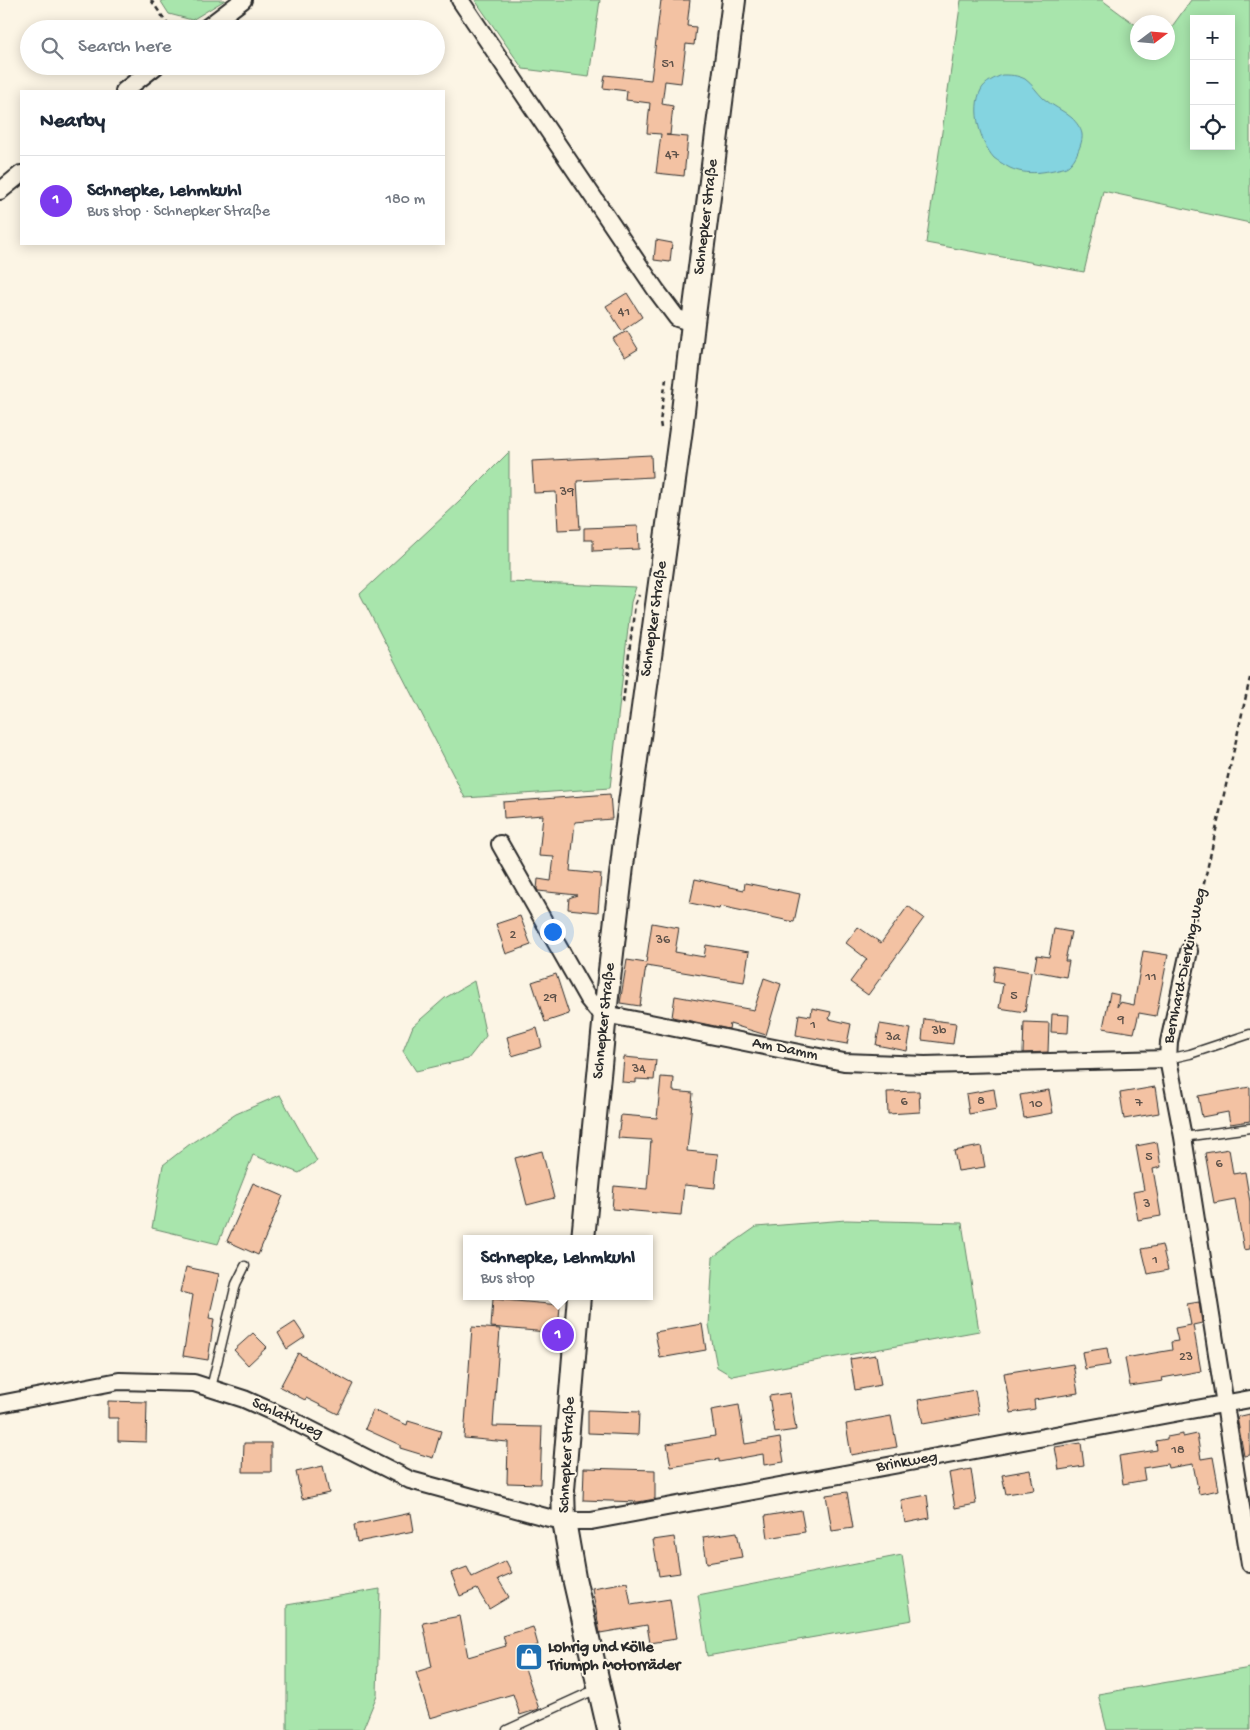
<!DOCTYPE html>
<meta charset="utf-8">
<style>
:root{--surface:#fff;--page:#f6f6f7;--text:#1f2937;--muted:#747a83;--line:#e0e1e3;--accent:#7c3aed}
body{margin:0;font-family:"Gochi Hand",sans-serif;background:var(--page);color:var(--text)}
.controls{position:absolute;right:15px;top:15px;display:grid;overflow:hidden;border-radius:0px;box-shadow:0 2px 12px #0003}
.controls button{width:45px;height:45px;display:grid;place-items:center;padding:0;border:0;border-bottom:1px solid var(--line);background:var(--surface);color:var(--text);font:25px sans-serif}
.compass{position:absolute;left:1130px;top:15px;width:45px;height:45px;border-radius:50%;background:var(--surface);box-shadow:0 2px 12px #0003;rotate:74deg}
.you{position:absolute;left:552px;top:931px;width:18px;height:18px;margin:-12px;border:4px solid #fff;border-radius:50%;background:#1a73e8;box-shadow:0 0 0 8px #1a73e833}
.badge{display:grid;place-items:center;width:32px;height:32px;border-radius:50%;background:var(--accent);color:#fff;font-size:16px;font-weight:700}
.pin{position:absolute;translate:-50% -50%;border:2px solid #fff;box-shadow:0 1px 5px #0006}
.popup{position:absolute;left:463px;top:1235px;width:190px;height:65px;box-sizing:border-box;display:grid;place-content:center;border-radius:0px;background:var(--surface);filter:drop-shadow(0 1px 4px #0005);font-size:16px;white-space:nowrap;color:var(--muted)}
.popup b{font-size:19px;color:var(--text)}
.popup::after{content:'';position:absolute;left:50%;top:100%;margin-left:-10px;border:10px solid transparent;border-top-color:var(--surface)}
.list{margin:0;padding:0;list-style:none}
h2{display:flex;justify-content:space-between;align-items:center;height:65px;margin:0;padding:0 20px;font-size:21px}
h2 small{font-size:16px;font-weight:400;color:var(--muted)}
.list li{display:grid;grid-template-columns:32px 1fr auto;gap:15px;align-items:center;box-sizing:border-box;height:90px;padding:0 20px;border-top:1px solid var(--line)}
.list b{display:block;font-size:19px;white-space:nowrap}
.list p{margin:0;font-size:16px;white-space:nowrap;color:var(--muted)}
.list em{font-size:16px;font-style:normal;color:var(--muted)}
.icon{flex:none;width:28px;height:28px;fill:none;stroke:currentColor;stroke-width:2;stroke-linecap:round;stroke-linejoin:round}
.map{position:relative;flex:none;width:1250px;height:1730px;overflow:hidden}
.search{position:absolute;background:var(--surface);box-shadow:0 2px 12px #0003;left:20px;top:20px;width:425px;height:55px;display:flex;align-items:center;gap:12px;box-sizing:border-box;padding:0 18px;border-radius:28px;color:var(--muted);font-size:19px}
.panel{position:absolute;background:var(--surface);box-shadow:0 2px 12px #0003;left:20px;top:90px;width:425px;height:155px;border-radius:0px}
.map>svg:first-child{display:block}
</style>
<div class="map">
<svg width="1250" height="1730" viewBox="0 0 1250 1730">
<rect width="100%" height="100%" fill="#fcf5e5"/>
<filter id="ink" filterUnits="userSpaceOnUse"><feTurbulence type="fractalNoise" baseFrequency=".02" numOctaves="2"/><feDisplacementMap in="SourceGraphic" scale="10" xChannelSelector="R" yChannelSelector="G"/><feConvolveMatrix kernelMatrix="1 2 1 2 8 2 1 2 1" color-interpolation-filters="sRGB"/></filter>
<g filter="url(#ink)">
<path fill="#a8e5ac" stroke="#6a886c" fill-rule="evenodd" d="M 160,0 L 225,0 L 192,20 L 169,14 Z
M 475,0 L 600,0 L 589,77 L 523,69 Z
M 961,0 L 1102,0 L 1137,26 L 1138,52 L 1168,52 L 1168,32 L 1191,0 L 1250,0 L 1250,223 L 1103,191 L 1084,272 L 926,243 ZM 1194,19 L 1231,19 L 1231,146 L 1194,146 Z
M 509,452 L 509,582 L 636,587 L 631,602 L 610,788 L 465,798 L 360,594 L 459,502 Z
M 474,981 L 486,1036 L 468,1059 L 416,1071 L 403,1051 L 413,1026 L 445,998 Z
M 280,1095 L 317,1161 L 299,1173 L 253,1155 L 218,1244 L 152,1228 L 163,1165 L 190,1144 L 236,1114 Z
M 846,1220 L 962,1223 L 979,1331 L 732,1376 L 717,1367 L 709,1325 L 713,1257 L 756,1227 Z
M 902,1555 L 912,1620 L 707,1656 L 698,1595 Z
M 380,1589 L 377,1695 L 363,1729 L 361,1730 L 287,1730 L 287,1605 Z
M 1250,1668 L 1250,1730 L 1107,1730 L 1098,1694 Z"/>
<path fill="#84d4e0" stroke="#609098" d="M 1002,75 C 1010,75 1017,75 1025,79 C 1032,84 1037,92 1043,98 C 1052,106 1063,110 1072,118 C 1076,122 1081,128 1082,134 C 1083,141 1079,149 1076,156 C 1073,161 1069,167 1063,168 C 1045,172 1028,176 1010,168 C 1006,166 998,161 994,158 C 980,142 971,109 981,90 C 985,82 995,78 1002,75 Z"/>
<path fill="#f3c2a3" stroke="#2b2b2b" d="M 661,0 L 690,0 L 687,26 L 696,27 L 694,45 L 686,44 L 681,83 L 665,81 L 662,104 L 673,106 L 670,135 L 666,135 L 688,137 L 684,176 L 656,173 L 661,134 L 647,133 L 650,103 L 626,100 L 627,91 L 603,88 L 605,75 L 651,80 Z
M 656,240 L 672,243 L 670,262 L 654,260 Z
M 627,293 L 642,317 L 622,331 L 606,306 Z
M 627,331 L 638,349 L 625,357 L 613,339 Z
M 651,455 L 652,477 L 577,481 L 580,529 L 558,530 L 556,492 L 534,493 L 532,461 Z
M 638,526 L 639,549 L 593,551 L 593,540 L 584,540 L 584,528 Z
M 610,794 L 612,819 L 575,822 L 570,871 L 601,874 L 598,912 L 568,909 L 569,898 L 577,895 L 538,891 L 537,889 L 538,879 L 551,881 L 554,857 L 539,856 L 543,815 L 504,818 L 503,802 Z
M 695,879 L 744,890 L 745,883 L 800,894 L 794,922 L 720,906 L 719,909 L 690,903 Z
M 908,906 L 924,918 L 868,995 L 850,982 L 867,959 L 846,943 L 858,927 L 881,943 Z
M 520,916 L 531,945 L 506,954 L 496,924 Z
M 652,923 L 679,928 L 675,952 L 704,957 L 706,945 L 749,952 L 744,982 L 646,966 L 640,1006 L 620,1003 L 627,960 L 646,963 Z
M 1054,929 L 1071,932 L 1065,961 L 1069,961 L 1066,977 L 1034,971 L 1037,955 L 1049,957 Z
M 1143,951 L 1168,955 L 1156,1016 L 1139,1013 L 1134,1033 L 1103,1028 L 1110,993 L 1119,995 L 1117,1007 L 1120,1002 L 1134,1005 Z
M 995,966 L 1031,972 L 1025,1012 L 999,1008 L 1003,984 L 993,982 Z
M 556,974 L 569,1014 L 545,1022 L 532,982 Z
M 764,978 L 781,984 L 766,1035 L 730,1024 L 729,1029 L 672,1017 L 675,996 L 754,1010 Z
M 812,1008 L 831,1012 L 829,1019 L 851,1024 L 847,1044 L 796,1035 L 799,1014 L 811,1016 Z
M 1052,1014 L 1069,1015 L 1068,1033 L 1051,1032 Z
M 924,1019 L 956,1023 L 953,1044 L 922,1040 Z
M 1024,1022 L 1049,1023 L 1048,1052 L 1023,1053 Z
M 880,1024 L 911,1029 L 907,1051 L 876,1045 Z
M 537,1028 L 542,1047 L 512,1056 L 507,1037 Z
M 624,1057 L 656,1060 L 654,1080 L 636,1079 L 636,1083 L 622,1082 Z
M 661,1077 L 674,1078 L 673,1091 L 693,1093 L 687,1151 L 718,1154 L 715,1188 L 684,1185 L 681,1215 L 612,1209 L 614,1186 L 647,1189 L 651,1140 L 618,1138 L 621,1115 L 657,1118 Z
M 1155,1087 L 1159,1113 L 1124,1119 L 1120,1093 Z
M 1250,1087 L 1250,1121 L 1230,1124 L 1228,1112 L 1202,1117 L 1198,1096 Z
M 994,1089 L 997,1109 L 969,1114 L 966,1094 Z
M 1049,1090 L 1053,1113 L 1024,1118 L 1020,1095 Z
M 919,1091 L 920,1112 L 888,1114 L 887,1092 Z
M 1157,1142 L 1161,1167 L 1153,1169 L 1161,1216 L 1138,1220 L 1133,1192 L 1144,1190 L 1136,1146 Z
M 981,1146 L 985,1167 L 958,1171 L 954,1151 Z
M 1229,1149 L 1233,1174 L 1245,1172 L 1250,1202 L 1250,1249 L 1244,1250 L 1235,1199 L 1214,1203 L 1205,1153 Z
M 542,1151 L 554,1198 L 527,1205 L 515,1158 Z
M 253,1183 L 283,1196 L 258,1255 L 227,1241 Z
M 1162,1245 L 1168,1270 L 1148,1274 L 1142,1249 Z
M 186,1267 L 219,1274 L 209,1318 L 214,1319 L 208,1360 L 183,1356 L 193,1295 L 180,1292 Z
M 493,1299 L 560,1305 L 558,1333 L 491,1327 Z
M 1199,1302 L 1202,1323 L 1193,1325 L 1201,1371 L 1162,1378 L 1163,1381 L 1130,1386 L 1125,1358 L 1172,1350 L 1171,1342 L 1178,1341 L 1175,1328 L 1191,1325 L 1187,1304 Z
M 295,1322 L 305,1337 L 287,1349 L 278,1333 Z
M 702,1324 L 706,1350 L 660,1358 L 655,1332 Z
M 472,1327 L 500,1329 L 493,1426 L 542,1427 L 540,1484 L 507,1483 L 508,1442 L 464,1438 Z
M 253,1333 L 267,1347 L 248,1365 L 234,1350 Z
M 1107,1348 L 1110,1365 L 1085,1369 L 1082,1352 Z
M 298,1353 L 353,1384 L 338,1414 L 306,1398 L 305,1400 L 280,1387 Z
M 876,1355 L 881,1385 L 855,1390 L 850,1359 Z
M 1073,1364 L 1078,1393 L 1034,1400 L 1035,1409 L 1011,1413 L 1004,1373 L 1029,1369 L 1029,1371 Z
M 975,1390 L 979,1414 L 923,1424 L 918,1400 Z
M 790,1393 L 796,1430 L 775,1433 L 769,1396 Z
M 108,1401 L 147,1402 L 146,1442 L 118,1441 L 118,1418 L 108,1418 Z
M 739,1405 L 745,1444 L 780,1438 L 784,1462 L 764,1465 L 763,1454 L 719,1462 L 719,1459 L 671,1467 L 667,1444 L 715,1436 L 711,1410 Z
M 373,1410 L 407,1425 L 408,1421 L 441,1431 L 433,1458 L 400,1448 L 400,1445 L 365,1429 Z
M 588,1410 L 639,1412 L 638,1435 L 588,1433 Z
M 1250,1414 L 1250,1455 L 1244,1456 L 1237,1417 Z
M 891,1416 L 897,1447 L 851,1455 L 846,1424 Z
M 1183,1434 L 1183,1437 L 1197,1434 L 1201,1459 L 1213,1457 L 1219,1490 L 1199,1494 L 1193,1464 L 1168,1468 L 1167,1464 L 1143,1468 L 1145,1480 L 1123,1484 L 1119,1456 L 1157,1450 L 1156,1441 L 1167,1439 L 1167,1437 Z
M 244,1443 L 271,1443 L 271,1472 L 243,1472 Z
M 1081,1443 L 1084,1466 L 1059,1470 L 1055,1447 Z
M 323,1466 L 329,1493 L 302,1499 L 296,1472 Z
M 584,1468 L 655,1470 L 655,1499 L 638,1502 L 583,1500 Z
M 971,1469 L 976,1504 L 955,1508 L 949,1473 Z
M 1030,1470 L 1034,1490 L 1006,1494 L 1002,1475 Z
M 847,1492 L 853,1528 L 832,1531 L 826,1495 Z
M 927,1495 L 930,1518 L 905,1523 L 901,1500 Z
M 801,1510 L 805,1532 L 768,1538 L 765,1516 Z
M 411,1513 L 414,1531 L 357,1542 L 354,1525 Z
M 737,1532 L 742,1557 L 707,1563 L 703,1537 Z
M 674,1537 L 680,1573 L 659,1576 L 653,1540 Z
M 506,1561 L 512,1573 L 498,1579 L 509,1597 L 489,1609 L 477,1589 L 460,1596 L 451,1573 L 467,1567 L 472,1577 Z
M 627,1582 L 631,1605 L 670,1599 L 676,1639 L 650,1643 L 647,1625 L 600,1633 L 592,1588 Z
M 460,1616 L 468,1657 L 506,1646 L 503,1636 L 533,1627 L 538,1645 L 519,1651 L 539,1709 L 520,1715 L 513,1694 L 430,1718 L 416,1672 L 432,1667 L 423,1623 Z"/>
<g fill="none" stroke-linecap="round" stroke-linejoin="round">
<g stroke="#2b2b2b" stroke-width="11">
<path id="lane" d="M 1168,1059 L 1190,1054 L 1250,1034
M 1183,1137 L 1250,1128
M 211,1388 L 236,1284 L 245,1266
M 507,1730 L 588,1693 L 597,1691"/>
</g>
<g stroke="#2b2b2b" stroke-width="20">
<path id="street" d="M 460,0 L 656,290 L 677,318 L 693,323
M 205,29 L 243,0
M 124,91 L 156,66
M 0,191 L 21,174
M 500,844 L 588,999 L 596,1009 L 605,1014 L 844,1062 L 925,1065 L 1168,1059
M 1189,951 L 1169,1042 L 1168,1059 L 1183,1137 L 1250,1564
M 0,1404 L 119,1381 L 194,1383 L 244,1399 L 291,1420 L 410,1480 L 549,1518 L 564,1521 L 591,1521 L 1250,1399"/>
</g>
<g stroke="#2b2b2b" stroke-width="26">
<path id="secondary" d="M 583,1239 L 605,1014 L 625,840 L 681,429 L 693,323 L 734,0
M 579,1296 L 563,1490 L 564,1521 L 574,1578 L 609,1730"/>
</g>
<path stroke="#2b2b2b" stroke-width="2.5" stroke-dasharray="5 4" stroke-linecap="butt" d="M 151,0 L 171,29
M 661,428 L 660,422 L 666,379
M 623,703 L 635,604 L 639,595
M 1192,937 L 1250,678"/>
<use href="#lane" stroke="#fcf5e5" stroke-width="8"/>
<use href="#street" stroke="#fcf5e5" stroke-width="16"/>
<use href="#secondary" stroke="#fcf5e5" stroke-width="22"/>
</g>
</g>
<defs>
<g id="shop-square" transform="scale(1.4375)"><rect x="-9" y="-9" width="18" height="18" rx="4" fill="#1f6fb2" stroke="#fcf5e5"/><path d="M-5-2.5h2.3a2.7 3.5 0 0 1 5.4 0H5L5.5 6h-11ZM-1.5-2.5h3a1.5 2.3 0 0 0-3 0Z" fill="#fff"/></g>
</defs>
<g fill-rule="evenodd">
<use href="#shop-square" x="529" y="1657"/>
</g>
<g text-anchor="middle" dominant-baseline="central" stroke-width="4" stroke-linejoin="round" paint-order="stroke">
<g font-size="14" fill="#5d5149">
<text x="668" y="64">51</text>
<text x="672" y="155">47</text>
<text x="624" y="312">41</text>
<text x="567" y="492">39</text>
<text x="513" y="935">2</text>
<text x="663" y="940">36</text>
<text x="1151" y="977">11</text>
<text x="1014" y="996">5</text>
<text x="550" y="998">29</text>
<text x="1121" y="1020">9</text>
<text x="813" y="1025">1</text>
<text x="939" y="1031">3b</text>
<text x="893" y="1037">3a</text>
<text x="639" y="1069">34</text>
<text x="981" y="1101">8</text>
<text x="904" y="1102">6</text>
<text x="1139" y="1103">7</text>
<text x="1036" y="1104">10</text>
<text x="1149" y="1157">5</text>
<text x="1219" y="1164">6</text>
<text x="1147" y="1204">3</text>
<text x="1155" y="1260">1</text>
<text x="1186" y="1357">23</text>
<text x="1178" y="1450">18</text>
</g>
<g font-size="16" fill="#2b2b2b" stroke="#fcf5e5">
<text transform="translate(707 217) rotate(-83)">Schnepker Straße</text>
<text transform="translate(655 619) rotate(-82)">Schnepker Straße</text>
<text transform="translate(1186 966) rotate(-78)">Bernhard-Dierking-Weg</text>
<text transform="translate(605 1021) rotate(-84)">Schnepker Straße</text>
<text transform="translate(785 1050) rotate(11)">Am Damm</text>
<text transform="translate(287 1419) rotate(25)">Schlattweg</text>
<text transform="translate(568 1455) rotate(-87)">Schnepker Straße</text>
<text transform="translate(907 1463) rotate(-10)">Brinkweg</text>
</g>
<g font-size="16" font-weight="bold" fill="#2b2b2b" stroke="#fcf5e5" text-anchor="start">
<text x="548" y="1648">Lohrig und Kölle<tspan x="548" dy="18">Triumph Motorräder</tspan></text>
</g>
</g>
</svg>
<div class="controls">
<button>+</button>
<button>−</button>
<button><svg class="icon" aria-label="locate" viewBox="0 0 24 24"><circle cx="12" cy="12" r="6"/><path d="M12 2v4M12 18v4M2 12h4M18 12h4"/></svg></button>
</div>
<svg class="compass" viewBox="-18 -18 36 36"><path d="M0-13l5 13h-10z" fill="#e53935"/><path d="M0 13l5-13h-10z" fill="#747a83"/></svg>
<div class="you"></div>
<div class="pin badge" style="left:558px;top:1335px">1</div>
<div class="popup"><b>Schnepke, Lehmkuhl</b>Bus stop</div>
<div class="search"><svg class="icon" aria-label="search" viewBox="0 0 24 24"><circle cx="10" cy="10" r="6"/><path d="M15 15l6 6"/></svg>Search here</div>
<section class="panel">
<h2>Nearby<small></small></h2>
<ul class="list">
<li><span class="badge">1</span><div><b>Schnepke, Lehmkuhl</b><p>Bus stop · Schnepker Straße</p></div><em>180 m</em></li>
</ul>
</section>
</div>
